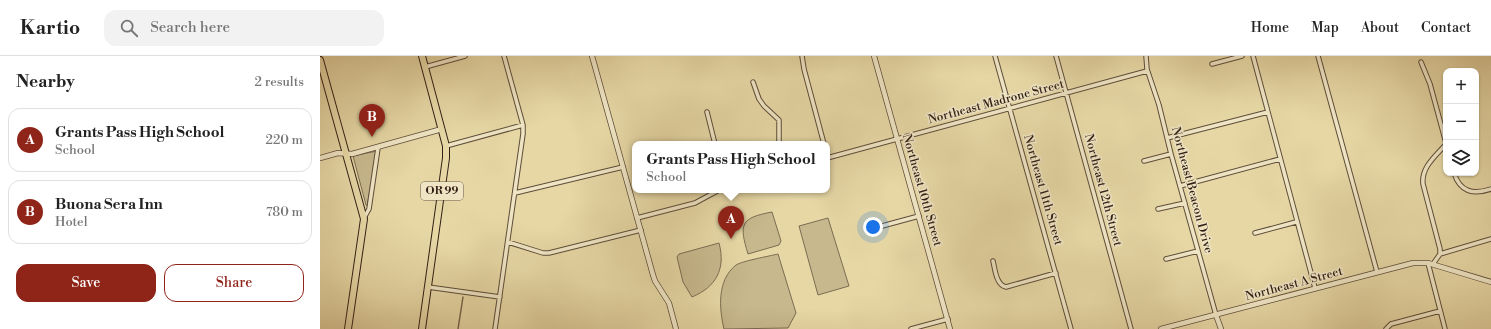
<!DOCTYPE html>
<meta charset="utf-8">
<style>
:root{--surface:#fff;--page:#f2f2f2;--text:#222;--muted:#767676;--line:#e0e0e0;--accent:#8f2418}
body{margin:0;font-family:"Libre Bodoni",serif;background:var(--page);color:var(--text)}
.controls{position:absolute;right:12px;top:12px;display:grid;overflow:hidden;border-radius:8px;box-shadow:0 1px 3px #0004}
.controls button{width:36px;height:36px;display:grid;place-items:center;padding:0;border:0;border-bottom:1px solid var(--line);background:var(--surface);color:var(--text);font:20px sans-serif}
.you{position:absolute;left:553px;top:171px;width:14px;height:14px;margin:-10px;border:3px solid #fff;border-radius:50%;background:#1a73e8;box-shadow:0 0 0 6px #1a73e833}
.badge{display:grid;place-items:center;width:26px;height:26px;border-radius:50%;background:var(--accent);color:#fff;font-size:13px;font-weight:700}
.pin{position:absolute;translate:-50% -33px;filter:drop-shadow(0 1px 2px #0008)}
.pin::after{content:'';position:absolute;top:21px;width:14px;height:12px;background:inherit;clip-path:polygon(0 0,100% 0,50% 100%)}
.popup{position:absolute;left:312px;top:85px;width:198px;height:52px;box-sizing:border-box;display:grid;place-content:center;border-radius:8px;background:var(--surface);filter:drop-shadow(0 1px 3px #0005);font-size:13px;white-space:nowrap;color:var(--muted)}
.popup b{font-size:15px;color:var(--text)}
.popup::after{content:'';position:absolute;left:50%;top:100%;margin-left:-8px;border:8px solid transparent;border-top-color:var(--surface)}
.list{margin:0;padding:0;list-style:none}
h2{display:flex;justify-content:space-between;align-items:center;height:52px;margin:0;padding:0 16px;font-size:17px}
h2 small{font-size:13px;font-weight:400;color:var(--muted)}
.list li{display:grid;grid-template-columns:26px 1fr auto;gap:12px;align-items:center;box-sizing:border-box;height:64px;margin:0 8px 8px;padding:0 8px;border:1px solid var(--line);border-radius:12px}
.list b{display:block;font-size:15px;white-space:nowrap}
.list p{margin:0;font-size:13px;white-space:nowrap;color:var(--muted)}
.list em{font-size:13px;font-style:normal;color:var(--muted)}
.actions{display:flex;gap:8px;padding:12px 16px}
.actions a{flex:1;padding:9px 0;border:1px solid var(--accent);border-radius:12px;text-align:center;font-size:14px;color:var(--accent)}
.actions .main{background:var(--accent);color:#fff}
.icon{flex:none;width:22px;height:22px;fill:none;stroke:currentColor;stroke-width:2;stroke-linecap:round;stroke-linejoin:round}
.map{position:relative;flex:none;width:1171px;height:273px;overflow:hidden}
header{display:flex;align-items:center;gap:24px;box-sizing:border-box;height:56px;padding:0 20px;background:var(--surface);border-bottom:1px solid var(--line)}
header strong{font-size:19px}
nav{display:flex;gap:22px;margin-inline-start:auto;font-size:14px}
.search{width:280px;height:36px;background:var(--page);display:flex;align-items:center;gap:10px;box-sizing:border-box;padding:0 14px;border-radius:12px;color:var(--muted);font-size:15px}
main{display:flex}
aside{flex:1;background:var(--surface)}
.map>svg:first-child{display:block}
</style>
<header>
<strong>Kartio</strong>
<div class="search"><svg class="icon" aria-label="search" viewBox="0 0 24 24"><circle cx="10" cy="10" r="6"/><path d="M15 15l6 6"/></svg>Search here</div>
<nav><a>Home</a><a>Map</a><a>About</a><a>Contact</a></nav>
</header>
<main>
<aside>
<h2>Nearby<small>2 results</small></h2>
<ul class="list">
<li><span class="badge">A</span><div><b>Grants Pass High School</b><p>School</p></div><em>220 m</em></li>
<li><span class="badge">B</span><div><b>Buona Sera Inn</b><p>Hotel</p></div><em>780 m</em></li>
</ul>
<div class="actions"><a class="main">Save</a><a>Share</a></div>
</aside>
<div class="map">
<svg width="1171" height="273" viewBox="0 0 1171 273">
<rect width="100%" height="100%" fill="#e6d7a5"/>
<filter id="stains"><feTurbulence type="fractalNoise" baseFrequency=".005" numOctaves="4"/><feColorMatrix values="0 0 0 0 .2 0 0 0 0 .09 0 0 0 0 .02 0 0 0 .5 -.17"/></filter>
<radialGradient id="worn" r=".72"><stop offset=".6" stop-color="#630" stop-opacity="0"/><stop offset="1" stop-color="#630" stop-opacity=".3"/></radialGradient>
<path fill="#c7b88d" stroke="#7c6c52" d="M 57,95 L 47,150 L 46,149 L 33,100 Z
M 452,156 L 461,185 L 459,189 L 428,198 C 419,168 420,162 452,156 Z
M 508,162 L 529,230 L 498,239 L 479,170 Z
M 399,187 C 406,213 396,231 372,241 L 363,226 L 357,201 L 359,198 Z
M 458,198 L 476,257 L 468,272 L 404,273 C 399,252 397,224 416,209 C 422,205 450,200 458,198 Z"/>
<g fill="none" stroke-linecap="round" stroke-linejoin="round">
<path stroke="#78684e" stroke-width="1.5" d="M 138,273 L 143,241"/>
<g stroke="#5e4d3a" stroke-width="5.5">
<path id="minor" d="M 482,0 L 484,13 L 504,88
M 675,0 L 751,273
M 736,0 L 811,273
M 826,0 L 827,13 L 839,49 L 851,98 L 896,259
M 933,0 L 995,232
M 998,0 L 1057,216
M 1101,6 L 1110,28 L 1126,87
M 892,8 L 922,0
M 105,11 L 145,0
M 433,26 L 439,43 L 444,50 L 459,64 L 459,88
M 387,56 L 395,88
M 847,82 L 948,56
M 126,90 L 203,69
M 507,102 L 827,15
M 824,105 L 851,98
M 1134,117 C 1140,136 1153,139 1171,133
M 860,130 L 960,103
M 195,137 L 303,111
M 838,153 L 865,147
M 44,162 L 49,153 L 58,92
M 317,162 L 375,147 L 399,134
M 551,173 L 599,160
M 935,177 L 976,166
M 188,186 L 223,197 L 229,197 L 321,174
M 1120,198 L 1171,183
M 846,203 L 878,195
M 673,205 C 675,213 676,229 686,231 L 736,217
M 1108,207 L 1125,273
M 1113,208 L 1120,198 L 1120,193 L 1103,128 C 1101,111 1116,100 1126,88
M 108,231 L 180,241
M 175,273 L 203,78 L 203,69 L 184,0
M 591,273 L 628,263
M 1066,273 L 1071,268 L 1120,255"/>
</g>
<g stroke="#5e4d3a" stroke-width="6">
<path id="tertiary" d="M 272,0 L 333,219 L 335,225 L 349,247 L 356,273
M 554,0 L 630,273
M 0,102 L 18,97 L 32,98 L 122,73
M 896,259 L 901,273
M 841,273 L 1093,207 L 1108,207 L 1171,226"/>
</g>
<g stroke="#311f16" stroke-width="8">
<path id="trunk" d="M 102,0 L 126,90 L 126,102 L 102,273
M 0,4 L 44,163 L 28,273"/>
</g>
<use href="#minor" stroke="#efe5c4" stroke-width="3.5"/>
<use href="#tertiary" stroke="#efe5c4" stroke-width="4.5"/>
<use href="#trunk" stroke="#e6d7a5" stroke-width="6"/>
</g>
<g text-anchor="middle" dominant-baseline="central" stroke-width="3" stroke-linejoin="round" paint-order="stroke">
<rect fill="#efe5c4" stroke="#6a5a4a" stroke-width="1" x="101" y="126" width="42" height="18" rx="3"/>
<g font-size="11" font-weight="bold" fill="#311f16">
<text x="122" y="135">OR 99</text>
</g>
<g font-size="12" fill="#311f16" stroke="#efe5c4">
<text transform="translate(676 46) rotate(-15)">Northeast Madrone Street</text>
<text transform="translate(602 134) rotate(74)">Northeast 10th Street</text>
<text transform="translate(723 134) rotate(74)">Northeast 11th Street</text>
<text transform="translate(783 134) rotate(75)">Northeast 12th Street</text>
<text transform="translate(872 134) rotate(75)">Northeast Beacon Drive</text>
<text transform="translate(974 228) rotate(-15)">Northeast A Street</text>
</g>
</g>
<rect width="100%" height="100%" filter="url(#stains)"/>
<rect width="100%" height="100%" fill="url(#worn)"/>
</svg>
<div class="controls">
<button>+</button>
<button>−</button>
<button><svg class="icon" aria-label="layers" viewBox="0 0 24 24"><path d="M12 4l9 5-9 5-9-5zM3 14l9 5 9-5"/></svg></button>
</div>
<div class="you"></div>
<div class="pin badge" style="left:411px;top:183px">A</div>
<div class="popup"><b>Grants Pass High School</b>School</div>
<div class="pin badge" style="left:52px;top:81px">B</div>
</div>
</main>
